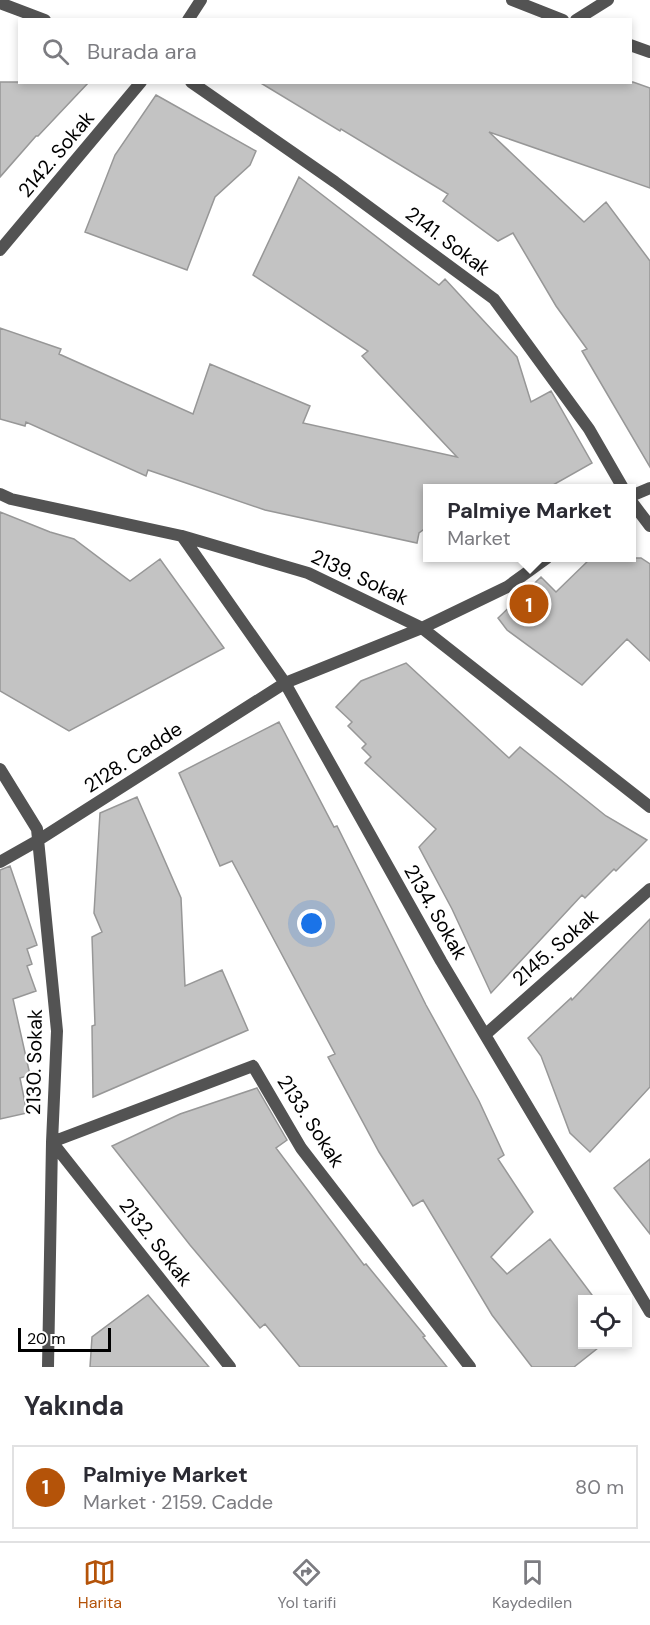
<!DOCTYPE html>
<html lang="tr">
<meta charset="utf-8">
<style>
:root{--surface:#fff;--page:#f2f2f3;--text:#2b2b33;--muted:#7c7c81;--line:#e1e1e2;--accent:#b45309}
body{margin:0;font-family:"DM Sans",sans-serif;background:var(--page);color:var(--text)}
.controls{position:absolute;right:18px;bottom:18px;display:grid;overflow:hidden;border-radius:0px;box-shadow:0 3px 9px #0003}
.controls button{width:54px;height:54px;display:grid;place-items:center;padding:0;border:0;border-bottom:2px solid var(--line);background:var(--surface);color:var(--text);font:30px sans-serif}
.scale{position:absolute;left:18px;bottom:15px;width:93px;box-sizing:border-box;padding-left:6px;border:3px solid #000;border-top:0;font-size:16px;line-height:21px;white-space:nowrap;color:#000;-webkit-text-stroke:4px #fff;paint-order:stroke}
.you{position:absolute;left:312px;top:924px;width:21px;height:21px;margin:-15px;border:4px solid #fff;border-radius:50%;background:#1a73e8;box-shadow:0 0 0 9px #1a73e833}
.badge{display:grid;place-items:center;width:39px;height:39px;border-radius:50%;background:var(--accent);color:#fff;font-size:20px;font-weight:700}
.pin{position:absolute;translate:-50% -50%;border:3px solid #fff;box-shadow:0 2px 6px #0006}
.popup{position:absolute;left:423px;top:484px;width:213px;height:78px;box-sizing:border-box;display:grid;place-content:center;border-radius:0px;background:var(--surface);filter:drop-shadow(0 2px 4px #0005);font-size:20px;white-space:nowrap;color:var(--muted)}
.popup b{font-size:22px;color:var(--text)}
.popup::after{content:'';position:absolute;left:50%;top:100%;margin-left:-12px;border:12px solid transparent;border-top-color:var(--surface)}
.list{margin:0;padding:0;list-style:none}
h2{display:flex;justify-content:space-between;align-items:center;height:78px;margin:0;padding:0 24px;font-size:26px}
h2 small{font-size:20px;font-weight:400;color:var(--muted)}
.list li{display:grid;grid-template-columns:39px 1fr auto;gap:18px;align-items:center;box-sizing:border-box;height:84px;margin:0 12px 12px;padding:0 12px;border:2px solid var(--line);border-radius:0px}
.list b{display:block;font-size:22px;white-space:nowrap}
.list p{margin:0;font-size:20px;white-space:nowrap;color:var(--muted)}
.list em{font-size:20px;font-style:normal;color:var(--muted)}
.icon{flex:none;width:33px;height:33px;fill:none;stroke:currentColor;stroke-width:2;stroke-linecap:round;stroke-linejoin:round}
.map{position:relative;flex:none;width:650px;height:1367px;overflow:hidden}
.search{position:absolute;background:var(--surface);box-shadow:0 3px 9px #0003;left:18px;right:18px;top:18px;height:66px;display:flex;align-items:center;gap:15px;box-sizing:border-box;padding:0 21px;border-radius:0px;color:var(--muted);font-size:22px}
.sheet{height:174px;background:var(--surface)}
nav{display:flex;justify-content:space-around;align-items:center;box-sizing:border-box;height:84px;border-top:2px solid var(--line);background:var(--surface);font-size:16px;color:var(--muted)}
nav a{display:grid;justify-items:center;gap:3px}
nav .on{color:var(--accent)}
.map>svg:first-child{display:block}
</style>
<div class="map">
<svg width="650" height="1367" viewBox="0 0 650 1367">
<rect width="100%" height="100%" fill="#fff"/>
<path fill="#c3c3c3" stroke="#979797" stroke-width="1.5" d="M 0,82 L 89,82 L 38,136 L 36,136 L 0,177 Z
M 259,82 L 633,82 L 650,88 L 650,188 L 489,132 L 584,222 L 606,202 L 650,261 L 650,467 L 582,351 L 587,349 L 556,306 L 513,233 L 498,241 L 443,201 L 448,194 L 341,129 L 340,131 Z
M 156,95 L 256,151 L 250,165 L 215,197 L 187,270 L 85,232 L 115,155 Z
M 299,177 L 439,285 L 445,279 L 517,357 L 531,402 L 551,391 L 592,463 L 546,489 L 427,489 L 427,527 L 419,533 L 417,543 L 265,510 L 148,470 L 146,476 L 26,422 L 25,426 L 0,419 L 0,328 L 61,349 L 59,354 L 193,414 L 210,364 L 310,406 L 303,423 L 457,457 L 362,356 L 368,351 L 253,275 Z
M 0,512 L 50,532 L 74,539 L 130,581 L 160,559 L 224,648 L 69,731 L 0,691 Z
M 591,558 L 641,558 L 650,564 L 650,661 L 627,639 L 582,685 L 507,630 L 498,618 L 541,577 L 556,592 Z
M 406,663 L 509,758 L 520,747 L 606,816 L 647,840 L 616,871 L 614,869 L 585,898 L 582,895 L 491,993 L 452,909 L 419,847 L 436,829 L 365,763 L 371,757 L 362,748 L 366,744 L 348,726 L 352,722 L 336,707 L 361,681 Z
M 279,722 L 334,827 L 337,826 L 426,1005 L 479,1101 L 504,1155 L 498,1159 L 533,1212 L 491,1257 L 507,1274 L 550,1239 L 595,1299 L 582,1299 L 582,1344 L 603,1344 L 574,1367 L 532,1367 L 492,1315 L 423,1200 L 413,1206 L 379,1152 L 328,1057 L 335,1054 L 232,861 L 220,866 L 179,773 Z
M 137,797 L 181,898 L 185,986 L 222,970 L 248,1030 L 93,1097 L 92,1026 L 95,1025 L 92,937 L 102,932 L 94,913 L 100,813 Z
M 10,866 L 37,945 L 27,949 L 32,964 L 27,966 L 36,991 L 13,999 L 30,1075 L 20,1078 L 27,1113 L 0,1119 L 0,870 Z
M 650,919 L 650,1087 L 590,1152 L 570,1133 L 541,1056 L 528,1038 L 571,998 L 572,1000 Z
M 257,1088 L 287,1140 L 276,1148 L 364,1265 L 366,1264 L 425,1336 L 423,1337 L 447,1367 L 300,1367 L 265,1324 L 260,1328 L 190,1245 L 112,1146 L 180,1114 Z
M 650,1159 L 650,1234 L 614,1188 Z
M 148,1295 L 209,1367 L 90,1367 L 92,1337 Z"/>
<g fill="none" stroke-linecap="round" stroke-linejoin="round">
<path stroke="#535353" stroke-width="12" d="M 512,0 L 563,20
M 0,3 L 45,20
M 188,20 L 201,0
M 576,20 L 608,0
M 630,45 L 650,52
M 191,82 L 335,182 L 494,299 L 589,429 L 623,488
M 0,250 L 141,82
M 0,494 L 11,499 L 182,536 L 308,573 L 422,628 L 650,807
M 631,496 L 650,488
M 631,501 L 650,526
M 182,536 L 285,683 L 441,961 L 650,1312
M 0,769 L 37,829 L 57,1031 L 52,1142 L 48,1367
M 0,862 L 37,841 L 285,683 L 422,628 L 507,587 L 547,558
M 486,1034 L 650,889
M 230,1367 L 52,1142 L 253,1066 L 301,1148 L 470,1367"/>
</g>
<g text-anchor="middle" dominant-baseline="central" stroke-width="4.5" stroke-linejoin="round" paint-order="stroke">
<g font-size="20" fill="#000" stroke="#fff">
<text transform="translate(56 154) rotate(-50)">2142. Sokak</text>
<text transform="translate(448 241) rotate(37)">2141. Sokak</text>
<text transform="translate(360 577) rotate(25)">2139. Sokak</text>
<text transform="translate(133 757) rotate(-33)">2128. Cadde</text>
<text transform="translate(436 912) rotate(60)">2134. Sokak</text>
<text transform="translate(555 947) rotate(-41)">2145. Sokak</text>
<text transform="translate(34 1062) rotate(-89)">2130. Sokak</text>
<text transform="translate(311 1121) rotate(57)">2133. Sokak</text>
<text transform="translate(156 1242) rotate(52)">2132. Sokak</text>
</g>
</g>
</svg>
<div class="controls">
<button><svg class="icon" aria-label="locate" viewBox="0 0 24 24"><circle cx="12" cy="12" r="6"/><path d="M12 2v4M12 18v4M2 12h4M18 12h4"/></svg></button>
</div>
<div class="scale">20 m</div>
<div class="you"></div>
<div class="pin badge" style="left:529px;top:604px">1</div>
<div class="popup"><b>Palmiye Market</b>Market</div>
<div class="search"><svg class="icon" aria-label="search" viewBox="0 0 24 24"><circle cx="10" cy="10" r="6"/><path d="M15 15l6 6"/></svg>Burada ara</div>
</div>
<section class="sheet">
<h2>Yakında<small></small></h2>
<ul class="list">
<li><span class="badge">1</span><div><b>Palmiye Market</b><p>Market · 2159. Cadde</p></div><em>80 m</em></li>
</ul>
</section>
<nav>
<a class="on"><svg class="icon" aria-label="map" viewBox="0 0 24 24"><path d="M3 6l6-2 6 2 6-2v14l-6 2-6-2-6 2zM9 4v14M15 6v14"/></svg>Harita</a>
<a><svg class="icon" aria-label="directions" viewBox="0 0 24 24"><path d="M12 3l9 9-9 9-9-9zM9 14v-3h6M13 9l2 2-2 2"/></svg>Yol tarifi</a>
<a><svg class="icon" aria-label="saved" viewBox="0 0 24 24"><path d="M7 4h10v16l-5-4-5 4z"/></svg>Kaydedilen</a>
</nav>
